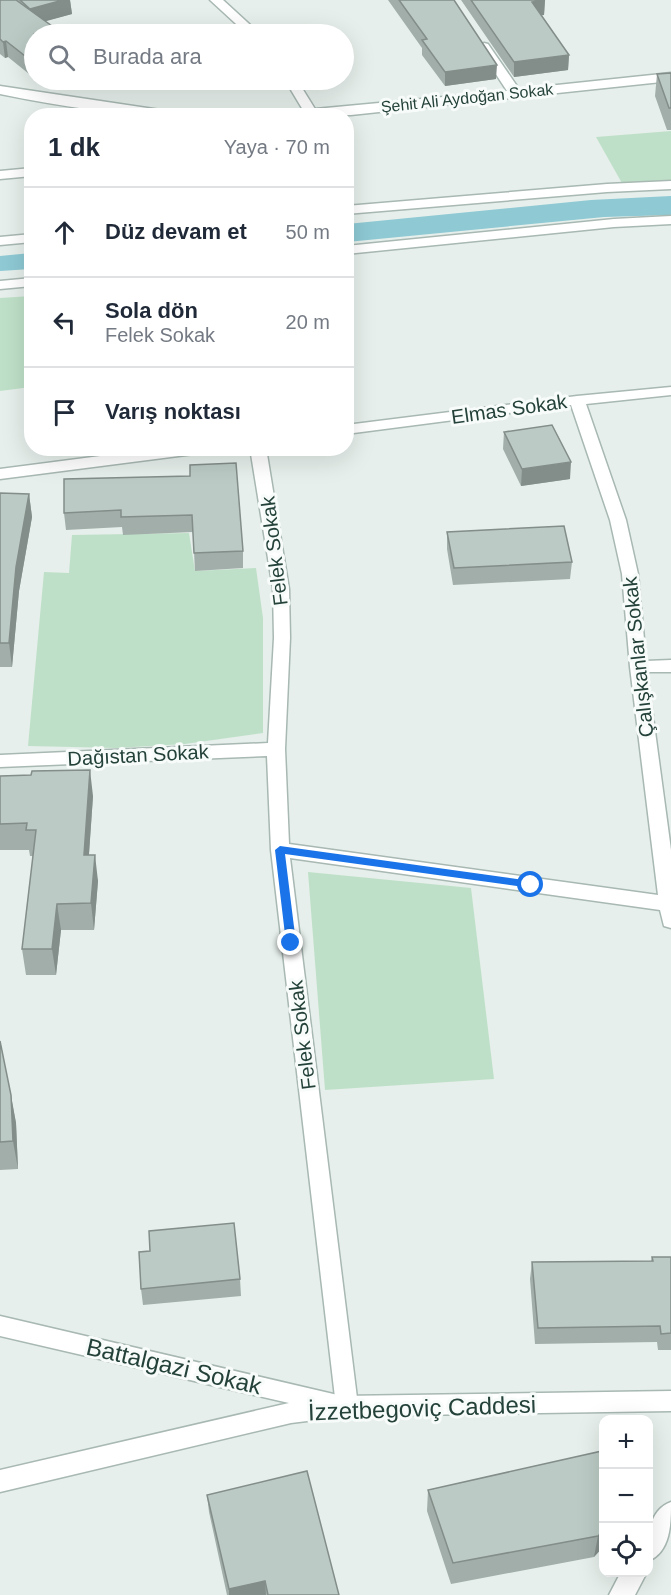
<!DOCTYPE html>
<html lang="tr">
<meta charset="utf-8">
<style>
:root{--surface:#fff;--page:#f2f2f3;--text:#1f2937;--muted:#747a83;--line:#e0e1e3}
body{margin:0;font-family:Helvetica,sans-serif;background:var(--page);color:var(--text)}
.controls{position:absolute;right:18px;bottom:18px;display:grid;overflow:hidden;border-radius:12px;box-shadow:0 6px 24px #0002}
.controls button{width:54px;height:54px;display:grid;place-items:center;padding:0;border:0;border-bottom:2px solid var(--line);background:var(--surface);color:var(--text);font:30px sans-serif}
.stop{position:absolute;width:18px;height:18px;margin:-14px;border:4px solid #1a73e8;border-radius:50%;background:#fff}
.stop.end{background:#1a73e8;border-color:#fff;box-shadow:0 2px 6px #0008}
.list{margin:0;padding:0;list-style:none}
h2{display:flex;justify-content:space-between;align-items:center;height:78px;margin:0;padding:0 24px;font-size:26px}
h2 small{font-size:20px;font-weight:400;color:var(--muted)}
.list li{display:grid;grid-template-columns:39px 1fr auto;gap:18px;align-items:center;box-sizing:border-box;height:90px;padding:0 24px;border-top:2px solid var(--line)}
.list b{display:block;font-size:22px;white-space:nowrap}
.list p{margin:0;font-size:20px;white-space:nowrap;color:var(--muted)}
.list em{font-size:20px;font-style:normal;color:var(--muted)}
.icon{flex:none;width:33px;height:33px;fill:none;stroke:currentColor;stroke-width:2;stroke-linecap:round;stroke-linejoin:round}
.map{position:relative;flex:none;width:671px;height:1595px;overflow:hidden}
.search{position:absolute;background:var(--surface);box-shadow:0 6px 24px #0002;left:24px;top:24px;width:330px;height:66px;display:flex;align-items:center;gap:15px;box-sizing:border-box;padding:0 21px;border-radius:33px;color:var(--muted);font-size:22px}
.panel{position:absolute;background:var(--surface);box-shadow:0 6px 24px #0002;left:24px;top:108px;width:330px;height:348px;border-radius:24px}
.map>svg:first-child{display:block}
</style>
<div class="map">
<svg width="671" height="1595" viewBox="0 0 671 1595">
<rect width="100%" height="100%" fill="#e6efeb"/>
<path fill="#bfe0c8" d="M 671,131 L 671,180 L 623,185 L 596,137 Z
M 31,296 L 31,387 L 0,391 L 0,298 Z
M 189,533 L 195,571 L 256,568 L 263,618 L 263,733 L 185,744 L 116,748 L 28,746 L 44,572 L 69,573 L 72,535 Z
M 308,872 L 471,888 L 494,1079 L 325,1090 Z"/>
<path fill="#8ec9d4" d="M 671,196 L 671,215 L 604,217 L 347,242 L 347,224 L 591,200 Z
M 31,253 L 31,269 L 0,271 L 0,256 Z"/>
<g fill="none" stroke-linecap="round" stroke-linejoin="round">
<g stroke="#a8b8b2" stroke-width="3">
<path id="service" d="M 32,168 L 32,176 L 0,179 L 0,171 Z"/>
</g>
<g stroke="#a8b8b2" stroke-width="3">
<path id="minor" d="M 210,0 L 223,0 L 260,34 L 247,34 Z
M 484,43 L 488,44 L 519,89 L 671,73 L 671,81 L 351,115 L 258,116 L 264,112 L 303,110 L 285,80 L 297,80 L 315,109 L 507,91 L 478,47 Z
M 0,86 L 174,112 L 180,116 C 120,116 59,106 0,94 Z
M 671,181 L 671,189 L 607,192 L 346,214 L 346,206 L 607,184 Z
M 671,216 L 671,224 L 614,227 L 346,254 L 346,246 L 614,219 Z
M 32,234 L 32,242 L 0,245 L 0,237 Z
M 32,278 L 32,286 L 0,289 L 0,281 Z
M 671,387 L 671,395 L 586,404 L 626,520 L 638,574 L 646,661 L 671,660 L 671,672 L 647,672 L 671,850 L 671,928 L 664,926 L 660,910 L 290,858 L 358,1406 L 355,1413 L 347,1416 L 339,1413 L 336,1406 L 271,850 L 267,756 L 0,767 L 0,755 L 268,743 L 274,638 L 273,589 L 250,448 L 266,448 L 289,589 L 290,638 L 285,749 L 289,844 L 658,895 L 630,667 L 622,574 L 610,520 L 571,405 L 346,434 L 346,425 L 577,396 Z
M 162,448 L 209,448 L 202,453 L 0,479 L 0,469 Z
M 671,1502 C 671,1523 671,1552 648,1561 C 648,1539 647,1511 671,1502 Z
M 621,1572 L 647,1572 L 635,1595 L 609,1595 Z"/>
</g>
<g stroke="#a8b8b2" stroke-width="3">
<path id="tertiary" d="M 0,1316 L 342,1396 L 671,1391 L 671,1411 L 347,1416 L 291,1423 L 0,1492 L 0,1470 L 289,1403 L 0,1336 Z"/>
</g>
<use href="#service" fill="#fff" fill-rule="evenodd"/>
<use href="#minor" fill="#fff" fill-rule="evenodd"/>
<use href="#tertiary" fill="#fff" fill-rule="evenodd"/>
</g>
<path fill="#a1aea9" d="M 0,0 L 70,0 L 72,14 L 45,21 L 34,34 L 34,78 L 8,57 L 5,58 L 0,54 Z
M 388,0 L 454,0 L 496,79 L 445,86 L 422,55 L 422,48 Z
M 461,0 L 545,0 L 544,15 L 541,15 L 569,55 L 568,70 L 514,77 Z
M 671,73 L 671,130 L 667,130 L 655,96 L 657,74 Z
M 37,80 L 64,80 L 45,86 Z
M 504,432 L 570,479 L 521,486 L 503,449 Z
M 190,476 L 243,551 L 243,568 L 195,571 L 193,532 L 123,535 L 122,527 L 66,530 L 64,513 Z
M 0,493 L 29,494 L 32,517 L 19,591 L 12,667 L 0,667 Z
M 447,532 L 572,562 L 570,579 L 453,585 L 447,549 Z
M 0,776 L 93,796 L 89,855 L 98,881 L 94,930 L 61,930 L 56,975 L 26,975 L 22,949 L 33,856 L 30,856 L 29,850 L 0,850 Z
M 0,1041 L 16,1123 L 18,1169 L 0,1170 Z
M 150,1251 L 240,1279 L 241,1296 L 143,1305 L 141,1289 Z
M 652,1257 L 671,1257 L 671,1350 L 658,1350 L 657,1342 L 535,1344 L 530,1279 L 532,1262 L 651,1261 Z
M 602,1451 L 603,1547 L 594,1557 L 451,1584 L 427,1511 L 428,1490 Z
M 207,1495 L 339,1595 L 227,1595 L 209,1512 Z"/>
<path fill="#838d89" d="M 63,0 L 70,0 L 72,14 L 32,25 L 30,9 Z
M 545,0 L 544,15 L 531,17 L 532,2 Z
M 6,41 L 8,57 L 5,58 L 3,42 Z
M 569,55 L 568,70 L 514,77 L 514,62 Z
M 497,65 L 496,79 L 445,86 L 445,72 Z
M 45,80 L 64,80 L 45,86 Z
M 571,462 L 570,479 L 521,486 L 522,469 Z
M 29,494 L 32,517 L 19,591 L 12,667 L 9,643 L 16,567 Z
M 90,770 L 93,796 L 87,881 L 84,855 Z
M 95,855 L 98,881 L 94,930 L 91,903 Z
M 57,904 L 61,930 L 56,975 L 52,949 Z
M 11,1095 L 16,1123 L 18,1169 L 13,1141 Z
M 603,1531 L 603,1547 L 594,1557 L 598,1536 Z
M 265,1581 L 266,1595 L 229,1595 L 229,1589 Z"/>
<path fill="#bbcac4" stroke="#838d89" stroke-width="1.5" d="M 0,0 L 16,0 L 63,34 L 34,34 L 34,63 L 6,41 L 3,42 L 0,39 Z
M 20,0 L 63,0 L 30,9 Z
M 399,0 L 454,0 L 497,65 L 445,72 L 422,40 L 427,39 Z
M 471,0 L 545,0 L 532,2 L 569,55 L 514,62 Z
M 671,73 L 671,108 L 669,108 L 657,74 Z
M 552,425 L 571,462 L 522,469 L 504,432 Z
M 236,463 L 243,551 L 194,553 L 192,515 L 121,517 L 121,510 L 64,513 L 64,479 L 190,476 L 190,465 Z
M 0,493 L 29,494 L 16,567 L 9,643 L 0,643 Z
M 564,526 L 572,562 L 454,568 L 447,532 Z
M 90,770 L 84,855 L 95,855 L 91,903 L 57,904 L 52,949 L 22,949 L 36,830 L 26,830 L 27,823 L 0,824 L 0,776 L 31,775 L 32,771 Z
M 0,1041 L 11,1095 L 13,1141 L 0,1142 Z
M 234,1223 L 240,1279 L 141,1289 L 139,1252 L 150,1251 L 149,1231 Z
M 652,1257 L 671,1257 L 671,1333 L 661,1334 L 660,1326 L 538,1328 L 532,1262 L 653,1261 Z
M 602,1451 L 603,1455 L 603,1531 L 598,1536 L 453,1563 L 428,1490 Z
M 307,1471 L 339,1595 L 268,1595 L 265,1581 L 229,1589 L 207,1495 Z"/>
<path fill="#1a73e8" d="M 280,846 L 531,881 L 536,885 L 531,888 L 285,854 L 296,943 L 291,947 L 286,943 L 275,850 Z"/>
<g text-anchor="middle" dominant-baseline="central" stroke-width="6" stroke-linejoin="round" paint-order="stroke">
<g font-size="16" fill="#24423a" stroke="#f7fbf9">
<text transform="translate(467 98) rotate(-6)">Şehit Ali Aydoğan Sokak</text>
</g>
<g font-size="20" fill="#24423a" stroke="#f7fbf9">
<text transform="translate(509 409) rotate(-8)">Elmas Sokak</text>
<text transform="translate(274 551) rotate(-97)">Felek Sokak</text>
<text transform="translate(638 657) rotate(-96)">Çalışkanlar Sokak</text>
<text transform="translate(138 755) rotate(-3)">Dağıstan Sokak</text>
<text transform="translate(302 1035) rotate(-97)">Felek Sokak</text>
</g>
<g font-size="24" fill="#24423a" stroke="#f7fbf9">
<text transform="translate(174 1366) rotate(13)">Battalgazi Sokak</text>
<text transform="translate(422 1408) rotate(-2)">İzzetbegoviç Caddesi</text>
</g>
</g>
</svg>
<div class="controls">
<button>+</button>
<button>−</button>
<button><svg class="icon" aria-label="locate" viewBox="0 0 24 24"><circle cx="12" cy="12" r="6"/><path d="M12 2v4M12 18v4M2 12h4M18 12h4"/></svg></button>
</div>
<div class="stop" style="left:531px;top:885px"></div>
<div class="stop end" style="left:291px;top:943px"></div>
<div class="search"><svg class="icon" aria-label="search" viewBox="0 0 24 24"><circle cx="10" cy="10" r="6"/><path d="M15 15l6 6"/></svg>Burada ara</div>
<section class="panel">
<h2>1 dk<small>Yaya · 70 m</small></h2>
<ul class="list">
<li><svg class="icon" aria-label="ahead" viewBox="0 0 24 24"><path d="M12 20V5M6 11l6-6 6 6"/></svg><div><b>Düz devam et</b></div><em>50 m</em></li>
<li><svg class="icon" aria-label="left" viewBox="0 0 24 24"><path d="M17 20v-9H6M10 6l-5 5 5 5"/></svg><div><b>Sola dön</b><p>Felek Sokak</p></div><em>20 m</em></li>
<li><svg class="icon" aria-label="arrive" viewBox="0 0 24 24"><path d="M6 21V4h12l-3 4 3 4H6"/></svg><div><b>Varış noktası</b></div></li>
</ul>
</section>
</div>
